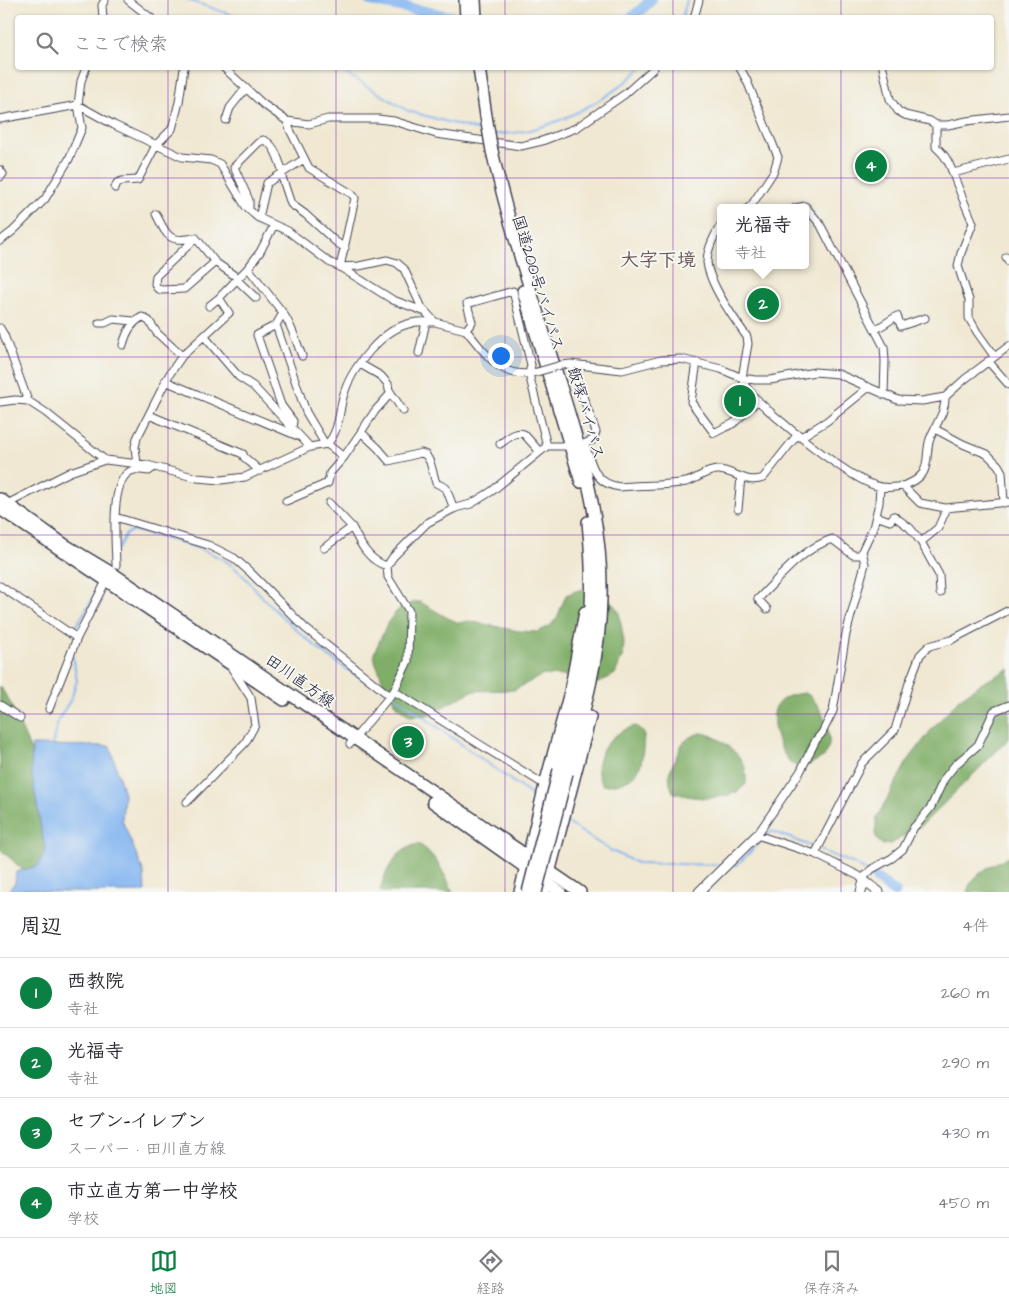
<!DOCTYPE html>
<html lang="ja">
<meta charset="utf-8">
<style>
:root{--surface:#fff;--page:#f7f7f7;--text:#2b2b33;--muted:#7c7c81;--line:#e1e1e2;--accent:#0b8043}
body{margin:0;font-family:"Architects Daughter","Klee One",sans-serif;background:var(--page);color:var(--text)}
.you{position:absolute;left:500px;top:355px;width:18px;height:18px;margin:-12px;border:4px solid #fff;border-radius:50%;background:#1a73e8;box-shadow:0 0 0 8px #1a73e833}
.badge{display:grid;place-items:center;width:32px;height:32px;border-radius:50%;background:var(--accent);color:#fff;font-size:16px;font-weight:700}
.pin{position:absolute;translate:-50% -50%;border:2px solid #fff;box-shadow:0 1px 5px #0006}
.popup{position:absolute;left:717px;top:204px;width:92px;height:65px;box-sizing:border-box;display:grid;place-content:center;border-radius:5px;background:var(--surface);filter:drop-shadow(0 1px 4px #0005);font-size:16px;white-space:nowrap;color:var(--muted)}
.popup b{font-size:19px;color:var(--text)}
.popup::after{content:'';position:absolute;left:50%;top:100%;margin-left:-10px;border:10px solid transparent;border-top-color:var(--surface)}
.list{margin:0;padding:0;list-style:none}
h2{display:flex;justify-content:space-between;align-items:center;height:65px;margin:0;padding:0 20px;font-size:21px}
h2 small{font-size:16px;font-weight:400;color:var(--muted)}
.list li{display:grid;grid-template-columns:32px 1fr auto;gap:15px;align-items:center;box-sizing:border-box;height:70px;padding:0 20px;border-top:1px solid var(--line)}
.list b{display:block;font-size:19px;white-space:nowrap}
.list p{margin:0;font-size:16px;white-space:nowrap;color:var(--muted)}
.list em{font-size:16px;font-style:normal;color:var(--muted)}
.icon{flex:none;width:28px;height:28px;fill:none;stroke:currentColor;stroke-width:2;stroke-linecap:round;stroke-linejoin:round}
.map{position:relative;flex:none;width:1009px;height:892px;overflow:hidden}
.search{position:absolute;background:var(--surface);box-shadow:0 1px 4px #0004;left:15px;right:15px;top:15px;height:55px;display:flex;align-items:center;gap:12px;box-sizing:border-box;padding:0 18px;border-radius:5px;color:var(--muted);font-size:19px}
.sheet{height:345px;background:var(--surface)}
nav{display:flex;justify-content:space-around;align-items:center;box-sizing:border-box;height:70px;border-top:1px solid var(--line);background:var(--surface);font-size:14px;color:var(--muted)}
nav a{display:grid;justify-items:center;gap:2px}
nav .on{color:var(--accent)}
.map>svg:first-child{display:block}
</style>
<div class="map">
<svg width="1009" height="892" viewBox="0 0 1009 892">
<rect width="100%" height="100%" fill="#f6f6f2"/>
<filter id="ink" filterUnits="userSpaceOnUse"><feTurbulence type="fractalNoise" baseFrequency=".02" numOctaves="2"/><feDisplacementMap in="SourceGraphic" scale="10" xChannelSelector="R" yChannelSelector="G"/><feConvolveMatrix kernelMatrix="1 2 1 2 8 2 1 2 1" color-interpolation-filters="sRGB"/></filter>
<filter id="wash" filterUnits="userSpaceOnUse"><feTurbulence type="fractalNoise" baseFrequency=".0096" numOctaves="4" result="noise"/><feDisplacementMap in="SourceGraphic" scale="20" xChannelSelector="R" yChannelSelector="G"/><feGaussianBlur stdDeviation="1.12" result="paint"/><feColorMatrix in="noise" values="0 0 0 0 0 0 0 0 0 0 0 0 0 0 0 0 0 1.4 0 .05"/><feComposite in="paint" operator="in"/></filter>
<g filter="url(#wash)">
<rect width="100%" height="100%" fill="#f0e8d2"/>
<path fill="#80ae67" stroke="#516851" d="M 592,589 L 603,591 L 619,612 L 624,642 L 623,655 L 615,674 L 598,683 L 592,685 L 569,676 L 543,675 L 514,690 L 472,691 L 428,715 L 410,716 L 398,707 L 387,691 L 375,661 L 374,653 L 388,622 L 397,611 L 404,606 L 415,602 L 420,602 L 446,617 L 459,623 L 469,621 L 518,631 L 537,632 L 550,626 L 557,618 L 566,595 L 579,590 Z
M 1009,669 L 1009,739 L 923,824 L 891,844 L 883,845 L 878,841 L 875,834 L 877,817 L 907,762 L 932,729 L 959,699 L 979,685 Z
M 0,686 L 11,704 L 34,758 L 56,847 L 35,881 L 0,849 Z
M 805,693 C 819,699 831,730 829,745 C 828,748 826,752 825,756 L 801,769 C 798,767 794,765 791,763 C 779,752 768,719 777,705 C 783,696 795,694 805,693 Z
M 636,726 L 643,732 L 644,736 C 643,745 643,755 641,763 C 638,779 617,786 603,785 C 586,761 612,730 636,726 Z
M 700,733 C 715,733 741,753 745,768 C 746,773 746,779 746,784 C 732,802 693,800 673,792 L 670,784 L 669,773 L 682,744 L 690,737 Z
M 418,844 C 434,851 446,877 453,892 L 380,892 C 384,872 396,849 418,844 Z
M 1009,857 L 1009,892 L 967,892 C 972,874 993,864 1009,857 Z"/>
<path fill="#84b6f1" stroke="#536c96" d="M 32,745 L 110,746 L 124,794 L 122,820 L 144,873 L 145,892 L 44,892 C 29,885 21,892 7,892 L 15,883 L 16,872 L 38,866 L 45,850 L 31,771 Z"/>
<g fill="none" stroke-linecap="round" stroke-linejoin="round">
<path stroke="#84b6f1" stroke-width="2" d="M 188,0 L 241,18
M 682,18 L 687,0
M 337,68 L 408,111 L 484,132
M 494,134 C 542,136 608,101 641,68
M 118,549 L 125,535 L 133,530 C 161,538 202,546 227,562 C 244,573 256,591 270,605 C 300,635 332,662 369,683
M 72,633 L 98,589
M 393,695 L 537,799
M 52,746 L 58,720 L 71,699 L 77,681 L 73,657
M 566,822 L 608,849 L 637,863 L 722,865
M 767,835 L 771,831 L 777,833 L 816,848
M 820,850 L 857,865 L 877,879
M 732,865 L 737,865 L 762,840"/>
<path stroke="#84b6f1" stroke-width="11" d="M 369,0 L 456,18
M 631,18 L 642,9 L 651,0
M 877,879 L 895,892"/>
</g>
</g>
<g filter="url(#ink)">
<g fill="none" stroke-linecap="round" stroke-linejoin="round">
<g stroke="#414052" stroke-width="9">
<path id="minor" d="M 128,0 L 151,18
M 103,18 L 102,5 L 105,0
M 694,18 L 699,0
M 224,68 L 263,104 L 287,121 L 309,124 L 328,119 L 378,119 L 394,121 L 436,134 L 521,146 L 542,141 L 576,128 L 625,94 L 654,68
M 740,68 L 747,81 L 778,157 L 774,171 L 751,206 L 748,208
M 883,68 L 890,99 L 898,111 L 905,115 L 930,121 L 936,125 L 948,125 L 967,121 L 1009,116
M 0,119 L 78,105 L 114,125 L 182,157 L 211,160 L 220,164 L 246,207 L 257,217 L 288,231 L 329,262 L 340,267 L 359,266 L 387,260 L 397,263 L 404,269 L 422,308 L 435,322 L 466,330
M 226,120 L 230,108 L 246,88
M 287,121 L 290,130 L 309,168 L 352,194 L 355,198 L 340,267 L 393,300 L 426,312
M 936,125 L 936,147 C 951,160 951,171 959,189 C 963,200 968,211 973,223 L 961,253 L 958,266 L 969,300 L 969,318 L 977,332 L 994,356
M 0,170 L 3,174 L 0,177
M 953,173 L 1009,159
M 281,174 L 291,204 L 305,214 L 336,242 L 345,248
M 115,188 L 117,183 L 122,181 L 138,180 L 156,145 L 172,129 L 179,102 L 184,68
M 795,208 L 805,206 L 820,224 L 884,347 L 885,361 L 884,395
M 249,210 L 249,200 L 234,167 L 258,143 L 263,140 C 275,143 279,162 283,172
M 156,214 C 167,236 168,243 195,238
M 259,218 L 267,183 L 304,159
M 720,226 C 714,236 707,250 707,262 C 709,284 734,319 747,337 L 748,344 L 742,378 C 744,383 746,388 749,391 C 767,413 855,484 881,487 C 896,489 914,485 923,473 C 929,464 926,449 930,439 C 935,425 946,412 945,397
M 0,241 L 13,231 L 45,199 L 69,159 L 82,128 L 78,105 L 81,81 L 86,68
M 1006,257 L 1009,262
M 215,262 L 184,289 L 161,290 L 157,288 L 155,284 L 156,276 L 196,238 L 215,262 L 238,278
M 248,268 L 283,313 L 276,325 L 257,335 L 281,405 L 293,421 L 292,428
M 237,280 L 256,298
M 209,306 L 219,298
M 283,313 C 292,326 296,341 302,356
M 99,323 L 105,323 L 113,319 L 134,321
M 276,325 L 306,412 L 325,444
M 0,328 L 4,335 L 28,401
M 875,330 L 897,316 L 901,326 L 925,318
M 204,336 L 239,377 L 253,386 L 310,447
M 123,345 C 126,333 131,323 142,317 L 149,321 L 157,333 L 182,356
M 419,353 L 426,322
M 988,361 L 1009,385
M 697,362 L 691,402 L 714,433 L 734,423 L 758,400
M 360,364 L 381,376 L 388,384 L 389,390 L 403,411
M 571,364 L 596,432 L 593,440 L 581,445
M 561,365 L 571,364 L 622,370 L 661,360 L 681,359 L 721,369 L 742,378 L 755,380 L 770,380 L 815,372 L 838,374 L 898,400 L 922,401 L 945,397 L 965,379 L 1009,346
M 537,372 C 501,381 486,354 466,330 L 472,322 L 467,304 L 513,291 L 531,365 L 529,374 L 547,446
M 165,381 L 298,436
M 0,402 L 15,400 L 28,401 L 45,412 L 105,460
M 149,415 L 243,454 L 244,457 L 260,471
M 935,429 L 963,444 L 987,454 L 998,465 L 1002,472 L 1004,503
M 361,432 L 375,411 L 391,393
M 801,437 L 827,421 L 869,387
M 327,444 L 344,457 L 361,432 L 378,448 L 389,461 L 421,453 L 426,455 L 430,462 L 436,483 L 446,488 L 454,509
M 500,444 C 507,439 515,431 524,434 L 540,452
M 585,444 C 592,465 594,484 620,487 C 641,485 664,486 686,482 C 698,479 705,470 718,470 C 733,470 747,485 763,478 L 798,434
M 137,464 L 135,447 L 137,438 L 169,375 L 182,356 L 229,313 L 219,298 L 248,268 L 260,252 L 274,225
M 903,486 L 920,503 L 945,508 L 1009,502
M 880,487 L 879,503 L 873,528 L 862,551 L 865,564 L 846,634 L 833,711 L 822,733 L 816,740 L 800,772 L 757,835 L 815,854 L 859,876 L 864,881 L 865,876 L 872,869 L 892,858 L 903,849 L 914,827 L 920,821 L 931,807 L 944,779 L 955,765 L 978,745 L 994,711 L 1009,705
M 286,501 L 328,483 L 330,473 L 344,457
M 329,503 L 352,527
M 5,505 L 70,472 L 105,460 L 147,465 L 197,478 L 221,480 L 245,477 L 310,447 L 327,444 C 339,432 339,413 343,397 C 350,369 383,328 412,323 C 419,321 428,322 435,322
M 738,509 L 741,477
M 876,516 L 890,521 L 894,516 L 910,528 L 921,542 L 939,575 L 940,593
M 115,517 L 208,545 L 234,558 L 250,572 L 305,628 L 390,696
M 921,542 L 938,528 L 947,508
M 324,548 L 352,527 C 360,544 369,561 387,566
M 116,565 C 116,546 108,475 134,470 C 138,469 145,471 149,471 L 154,467
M 0,586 L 77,638
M 767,609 L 758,599 C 780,577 802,549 832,539 L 853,555 L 863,555
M 394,691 L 545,785
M 0,705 L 20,718
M 49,709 L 77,638 L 108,577
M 350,744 L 394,691 L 408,661 L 409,611 L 388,577 L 387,566 L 393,557 L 427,523 L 455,508 L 471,504 L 492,491 L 547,446 L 571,446
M 187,802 L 245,743 L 255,725 L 251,698 L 231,667
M 815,854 L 862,763 L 895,730 L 909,683 L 920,655 L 929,646 L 951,640 L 1009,610"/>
</g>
<g stroke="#414052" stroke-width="11">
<path id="tertiary" d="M 699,892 L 757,835
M 861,892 L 864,881 L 879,892"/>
</g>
<g stroke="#414052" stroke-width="14">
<path id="primary" d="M 0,499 L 65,545 L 115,575 L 580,892
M 0,509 L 284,700
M 433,802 L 560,892"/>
</g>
<g stroke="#414052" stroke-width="14">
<path id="trunk" d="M 465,0 L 466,18
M 475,0 L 476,18
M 479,68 L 486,116
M 492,151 C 510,230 536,307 560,384 C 582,454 603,525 601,599 C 600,658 583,716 567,773
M 523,291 L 581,482
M 559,770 C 571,728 585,685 589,640 C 593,601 592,562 588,522
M 520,892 L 545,785 L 570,692 L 585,612
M 544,892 L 590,717"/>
</g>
<use href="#minor" stroke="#fff" stroke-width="7"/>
<use href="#tertiary" stroke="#fff" stroke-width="9"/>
<use href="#primary" stroke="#fff" stroke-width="11"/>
<use href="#trunk" stroke="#fff" stroke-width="11"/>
<g stroke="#414052" stroke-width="9" stroke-linecap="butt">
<path id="minor-bridge" d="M 537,372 L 561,365"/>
</g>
<g stroke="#414052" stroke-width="14" stroke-linecap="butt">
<path id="trunk-bridge" d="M 486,116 L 492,151
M 528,892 L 559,770
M 536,892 L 567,773"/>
</g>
<use href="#minor-bridge" stroke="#fff" stroke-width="7"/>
<use href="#trunk-bridge" stroke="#fff" stroke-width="11"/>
</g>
</g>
<path fill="none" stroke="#7b2cbf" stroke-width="1" stroke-opacity="0.55" d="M 168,0 L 168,18M 336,0 L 336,18M 505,0 L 505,18M 673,0 L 673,18M 841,0 L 841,18M 168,68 L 168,892M 336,68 L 336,892M 505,68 L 505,892M 673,68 L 673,892M 841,68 L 841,892M 0,178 L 1009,178M 0,357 L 1009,357M 0,535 L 1009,535M 0,714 L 1009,714"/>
<g text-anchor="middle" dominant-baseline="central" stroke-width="4" stroke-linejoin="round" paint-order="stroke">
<g font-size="16" fill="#22223b" stroke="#f6f6f2">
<text transform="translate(538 283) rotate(73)">国道200号バイパス</text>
<text transform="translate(586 413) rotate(74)">飯塚バイパス</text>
<text transform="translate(300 681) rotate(35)">田川直方線</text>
</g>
<g font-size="19" font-weight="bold" fill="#685551" stroke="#f6f6f2">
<text x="658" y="260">大字下境</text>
</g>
</g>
</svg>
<div class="you"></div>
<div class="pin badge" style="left:740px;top:401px">1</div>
<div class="pin badge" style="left:763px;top:304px">2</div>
<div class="popup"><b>光福寺</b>寺社</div>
<div class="pin badge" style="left:408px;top:742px">3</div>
<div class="pin badge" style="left:871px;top:166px">4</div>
<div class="search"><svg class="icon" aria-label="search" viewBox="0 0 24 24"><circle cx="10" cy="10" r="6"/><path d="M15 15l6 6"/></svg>ここで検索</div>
</div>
<section class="sheet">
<h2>周辺<small>4件</small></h2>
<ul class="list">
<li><span class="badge">1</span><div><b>西教院</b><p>寺社</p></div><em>260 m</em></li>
<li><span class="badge">2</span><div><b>光福寺</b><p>寺社</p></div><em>290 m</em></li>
<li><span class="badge">3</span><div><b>セブン-イレブン</b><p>スーパー · 田川直方線</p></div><em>430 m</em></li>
<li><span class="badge">4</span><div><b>市立直方第一中学校</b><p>学校</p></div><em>450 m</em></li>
</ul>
</section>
<nav>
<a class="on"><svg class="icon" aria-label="map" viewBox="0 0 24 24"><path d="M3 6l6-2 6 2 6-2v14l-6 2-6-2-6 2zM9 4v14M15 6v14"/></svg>地図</a>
<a><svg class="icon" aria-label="directions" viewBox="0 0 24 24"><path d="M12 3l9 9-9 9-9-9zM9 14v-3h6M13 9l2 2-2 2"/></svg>経路</a>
<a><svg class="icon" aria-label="saved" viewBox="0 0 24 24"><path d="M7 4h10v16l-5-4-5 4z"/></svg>保存済み</a>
</nav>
